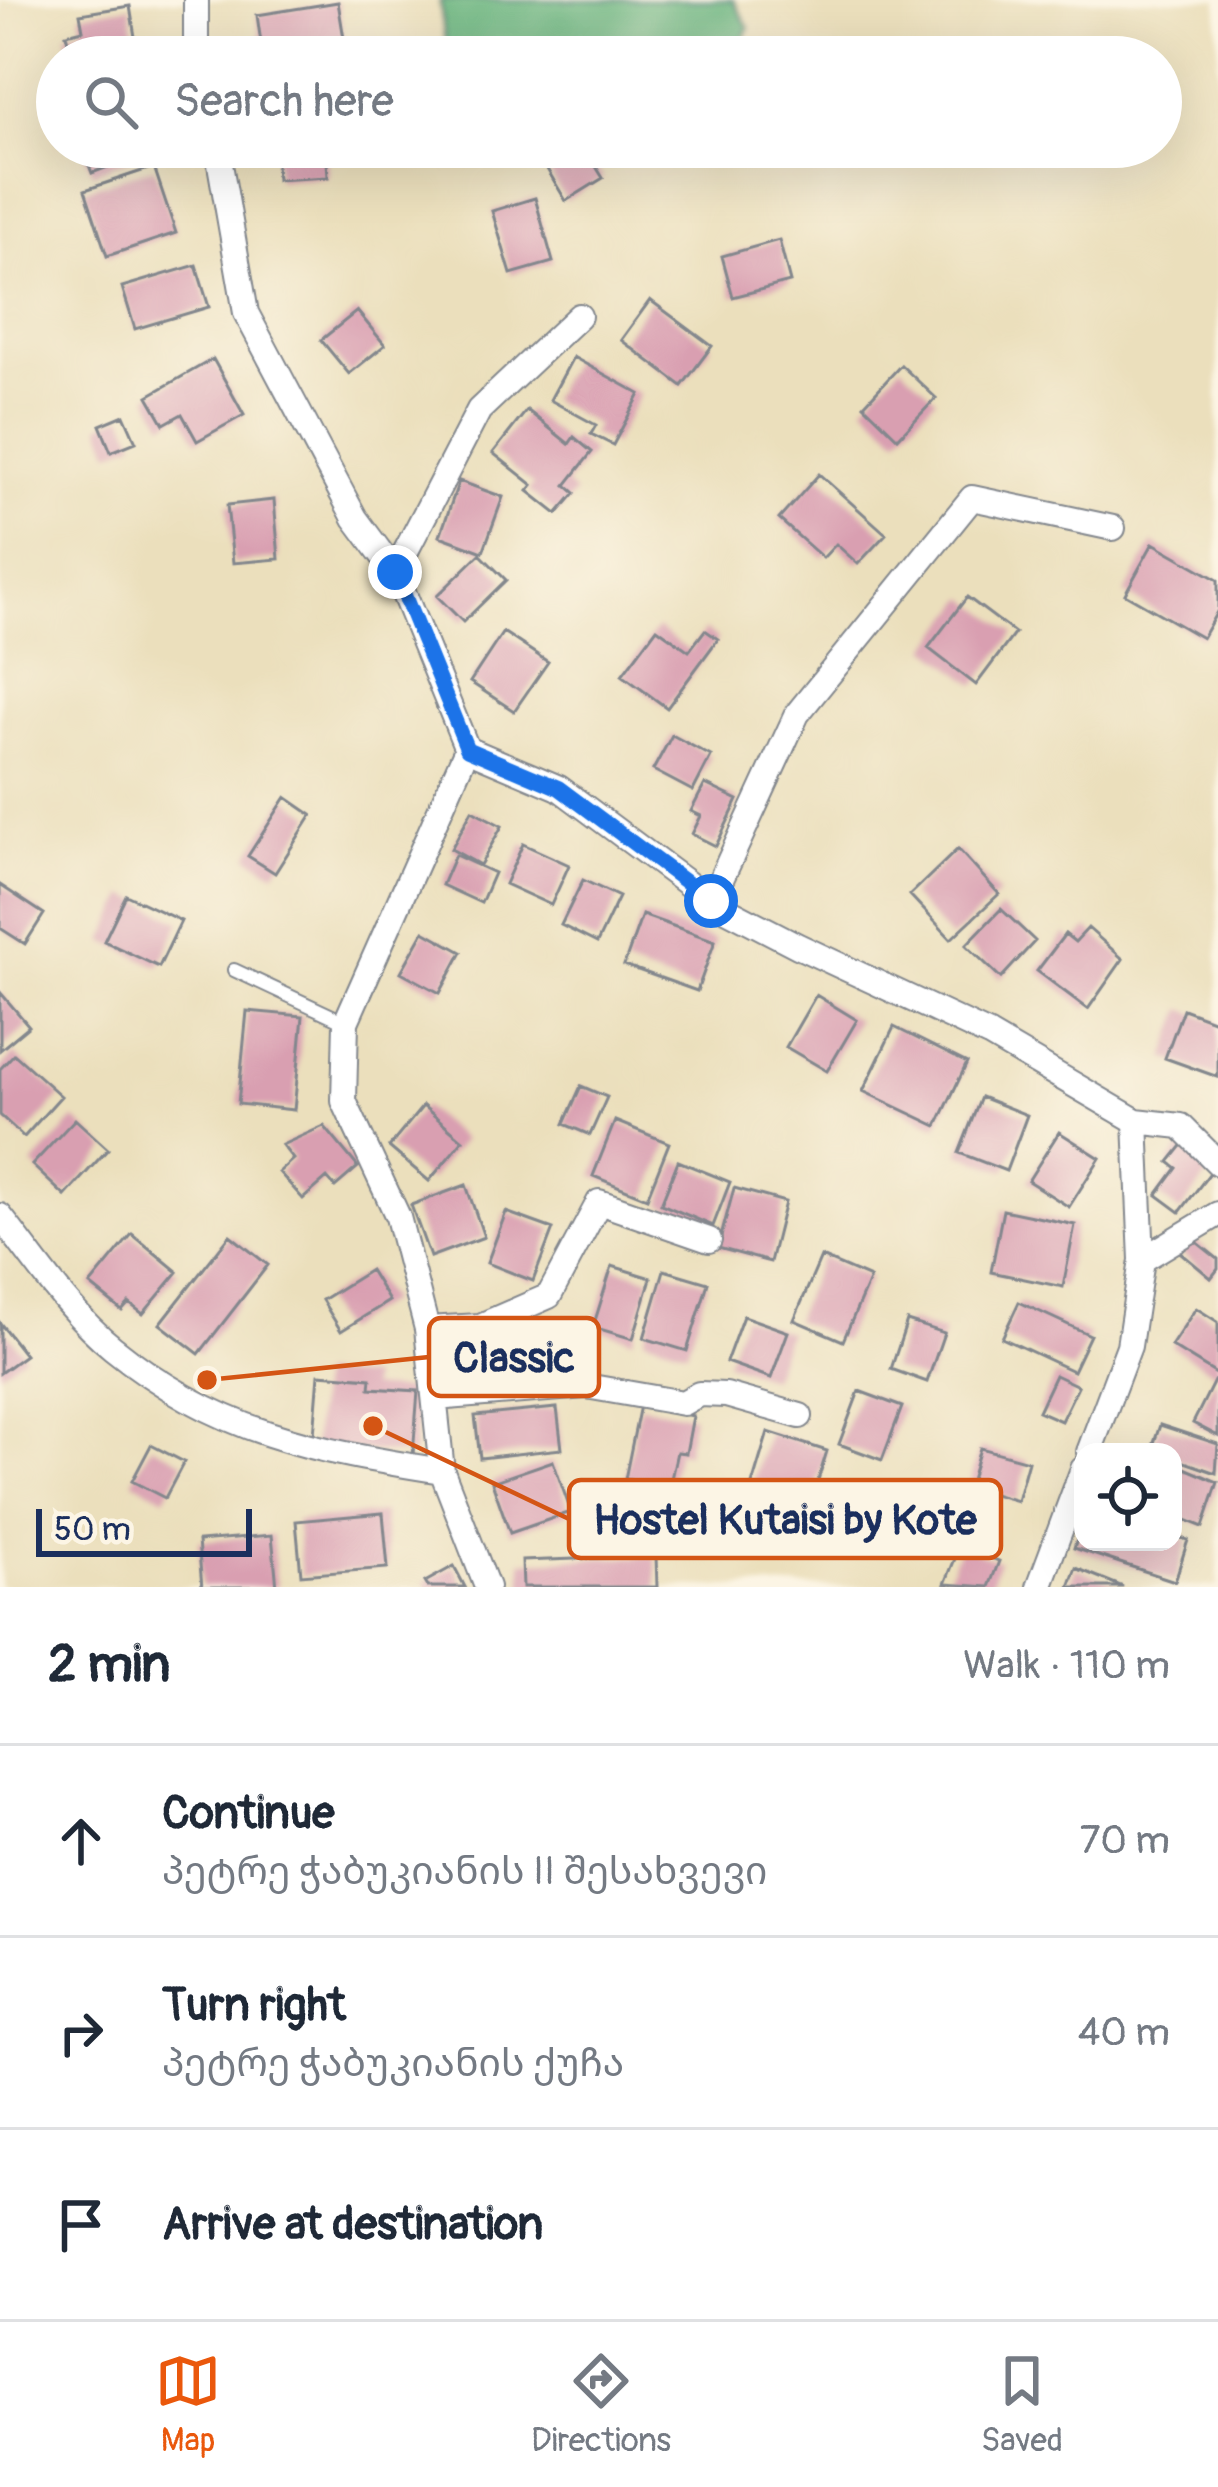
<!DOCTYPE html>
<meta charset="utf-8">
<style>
:root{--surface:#fff;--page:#f6f6f7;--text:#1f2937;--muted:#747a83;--line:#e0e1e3;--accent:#ea580c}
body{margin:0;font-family:Pangolin,"Noto Sans Georgian",sans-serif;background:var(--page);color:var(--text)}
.controls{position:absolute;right:36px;bottom:36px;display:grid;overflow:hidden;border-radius:24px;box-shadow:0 12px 48px #0002}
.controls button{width:108px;height:108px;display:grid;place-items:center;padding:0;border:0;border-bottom:3px solid var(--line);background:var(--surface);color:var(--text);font:60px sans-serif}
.scale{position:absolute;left:36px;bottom:30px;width:216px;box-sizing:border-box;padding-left:12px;border:6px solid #1b2f5e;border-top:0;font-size:33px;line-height:42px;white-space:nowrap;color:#1b2f5e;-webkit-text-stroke:9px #fcf5e5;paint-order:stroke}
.stop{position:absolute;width:36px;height:36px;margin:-27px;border:9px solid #1a73e8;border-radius:50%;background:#fff}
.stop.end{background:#1a73e8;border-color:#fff;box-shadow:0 3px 12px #0008}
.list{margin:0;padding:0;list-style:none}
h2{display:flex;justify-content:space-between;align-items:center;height:156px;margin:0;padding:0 48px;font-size:51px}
h2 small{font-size:39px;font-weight:400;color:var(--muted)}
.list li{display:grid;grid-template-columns:78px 1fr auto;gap:36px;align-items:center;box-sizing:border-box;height:192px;padding:0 48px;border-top:3px solid var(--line)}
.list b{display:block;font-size:45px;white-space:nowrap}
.list p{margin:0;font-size:39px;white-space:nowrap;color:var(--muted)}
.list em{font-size:39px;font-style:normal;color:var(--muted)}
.icon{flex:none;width:66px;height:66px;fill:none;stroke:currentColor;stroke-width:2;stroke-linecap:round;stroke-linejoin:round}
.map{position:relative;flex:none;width:1218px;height:1587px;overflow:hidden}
.search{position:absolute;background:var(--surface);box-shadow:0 12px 48px #0002;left:36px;right:36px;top:36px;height:132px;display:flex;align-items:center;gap:30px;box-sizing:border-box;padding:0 42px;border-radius:66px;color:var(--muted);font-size:45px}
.sheet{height:732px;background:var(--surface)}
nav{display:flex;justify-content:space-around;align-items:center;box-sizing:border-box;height:168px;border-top:3px solid var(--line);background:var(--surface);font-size:33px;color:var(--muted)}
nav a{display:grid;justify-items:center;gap:6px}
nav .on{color:var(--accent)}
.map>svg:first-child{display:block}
</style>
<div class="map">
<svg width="1218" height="1587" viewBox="0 0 1218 1587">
<rect width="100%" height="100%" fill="#fcf5e5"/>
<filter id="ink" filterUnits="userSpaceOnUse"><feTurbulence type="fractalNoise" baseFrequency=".00833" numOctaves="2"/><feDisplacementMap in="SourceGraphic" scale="24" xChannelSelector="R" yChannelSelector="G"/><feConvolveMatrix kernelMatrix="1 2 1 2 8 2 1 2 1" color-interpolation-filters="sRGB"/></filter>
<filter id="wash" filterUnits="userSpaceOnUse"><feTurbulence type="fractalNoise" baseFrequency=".004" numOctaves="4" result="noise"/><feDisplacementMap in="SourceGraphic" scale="48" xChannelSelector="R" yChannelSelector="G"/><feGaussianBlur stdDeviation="2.7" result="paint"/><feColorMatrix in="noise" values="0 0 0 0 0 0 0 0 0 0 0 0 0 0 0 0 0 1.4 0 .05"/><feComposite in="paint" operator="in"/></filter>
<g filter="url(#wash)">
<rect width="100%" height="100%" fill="#ebdfbc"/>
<path fill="#65b27c" stroke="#40706d" stroke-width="3" d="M 444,0 L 733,0 L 749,28 L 735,57 L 447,57 L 440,2 Z"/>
<g id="blocks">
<path fill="#d99fb1" d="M 338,2 L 347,57 L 318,57 L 317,49 L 263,57 L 257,15 Z
M 130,6 L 135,37 L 120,40 L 124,57 L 72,57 L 66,34 L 83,30 L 80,14 Z
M 82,147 L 148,147 L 150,151 L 92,173 Z
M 275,147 L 326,147 L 328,177 L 277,180 Z
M 571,147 L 584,147 L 603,178 L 566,201 L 544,164 Z
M 154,167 L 176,233 L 107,256 L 85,190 Z
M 535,198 L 553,262 L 511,274 L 492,211 Z
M 779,240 L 790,282 L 733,297 L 722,256 Z
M 196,265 L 209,307 L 135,329 L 122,287 Z
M 650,300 L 712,346 L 682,386 L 621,340 Z
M 357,311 L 385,345 L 349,374 L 321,340 Z
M 573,357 L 640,394 L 613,445 L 591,434 L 596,425 L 550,400 Z
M 213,359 L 244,415 L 197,441 L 182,414 L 164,424 L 148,396 Z
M 901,365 L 936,398 L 898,438 L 864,405 Z
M 527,410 L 569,444 L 574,437 L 592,452 L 566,485 L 575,493 L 557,514 L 528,491 L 533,485 L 493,453 Z
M 124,415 L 136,442 L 111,452 L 100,425 Z
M 819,474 L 886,534 L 858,564 L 836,544 L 823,558 L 779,519 Z
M 459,481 L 503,497 L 483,552 L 440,536 Z
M 274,500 L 279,559 L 233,563 L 227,505 Z
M 1153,543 L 1218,580 L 1218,610 L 1202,638 L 1125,594 Z
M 480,554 L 506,580 L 463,622 L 437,596 Z
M 967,597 L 1015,633 L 976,685 L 928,648 Z
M 657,628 L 689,651 L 705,630 L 718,639 L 667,708 L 622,675 Z
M 503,632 L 548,662 L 514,711 L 470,682 Z
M 672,735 L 711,756 L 693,791 L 653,770 Z
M 705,784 L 738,800 L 716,846 L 692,834 L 701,816 L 691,811 Z
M 286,797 L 312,815 L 275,873 L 248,856 Z
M 472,810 L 502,826 L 480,865 L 451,849 Z
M 523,844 L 569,865 L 551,905 L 505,884 Z
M 958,849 L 999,894 L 951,939 L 910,895 Z
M 455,855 L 494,873 L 481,903 L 442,885 Z
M 583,880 L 619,897 L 597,943 L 561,925 Z
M 0,885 L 44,914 L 25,944 L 0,928 Z
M 126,895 L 181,921 L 159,967 L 104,941 Z
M 1001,909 L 1035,941 L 1001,978 L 966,945 Z
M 642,915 L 715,941 L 697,991 L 624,965 Z
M 1088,928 L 1123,959 L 1088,1009 L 1037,971 L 1065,934 L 1075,942 Z
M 424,931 L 462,952 L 440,993 L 401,972 Z
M 0,992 L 29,1026 L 0,1050 Z
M 816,995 L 857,1020 L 827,1071 L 786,1047 Z
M 1183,1009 L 1218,1022 L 1218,1077 L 1165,1058 Z
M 247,1011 L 303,1016 L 294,1110 L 238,1104 Z
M 894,1027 L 967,1063 L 937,1126 L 863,1091 Z
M 14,1054 L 61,1096 L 24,1137 L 0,1115 L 0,1069 Z
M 581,1086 L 607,1097 L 590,1135 L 564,1124 Z
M 981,1097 L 1027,1115 L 1006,1171 L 959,1153 Z
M 423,1106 L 463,1140 L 429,1181 L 389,1147 Z
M 75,1119 L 108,1149 L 65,1196 L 32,1165 Z
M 615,1121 L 669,1143 L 647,1198 L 593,1176 Z
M 324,1126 L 358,1167 L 335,1187 L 327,1178 L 303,1199 L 279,1172 L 293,1159 L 282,1145 Z
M 1059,1132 L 1100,1158 L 1069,1207 L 1028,1181 Z
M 1185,1142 L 1216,1165 L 1180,1212 L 1157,1195 L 1177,1168 L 1169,1162 Z
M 678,1161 L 730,1182 L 713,1226 L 661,1204 Z
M 466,1185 L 484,1237 L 430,1257 L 411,1205 Z
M 734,1188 L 785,1202 L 770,1262 L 718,1248 Z
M 1003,1210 L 1075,1225 L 1063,1287 L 991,1272 Z
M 506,1212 L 553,1229 L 533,1281 L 487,1263 Z
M 132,1234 L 178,1272 L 143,1314 L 129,1303 L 122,1311 L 90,1285 Z
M 230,1235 L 268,1265 L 199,1354 L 160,1324 Z
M 1193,1239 L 1218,1259 L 1218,1269 L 1211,1278 L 1181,1253 Z
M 821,1257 L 870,1278 L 843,1341 L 794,1320 Z
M 612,1266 L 651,1278 L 633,1339 L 593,1327 Z
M 370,1270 L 389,1301 L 341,1331 L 322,1300 Z
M 664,1270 L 708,1283 L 687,1351 L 644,1338 Z
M 1019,1302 L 1090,1335 L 1073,1371 L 1002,1338 Z
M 1196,1308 L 1218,1322 L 1218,1375 L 1171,1346 Z
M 743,1316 L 788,1332 L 771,1378 L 726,1362 Z
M 907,1321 L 944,1333 L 927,1382 L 891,1369 Z
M 0,1323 L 25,1355 L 0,1373 Z
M 319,1374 L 371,1378 L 370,1388 L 418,1391 L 413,1455 L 313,1447 Z
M 1055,1375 L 1078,1386 L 1061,1421 L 1038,1411 Z
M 1214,1381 L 1218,1383 L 1218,1436 L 1193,1423 Z
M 859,1391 L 902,1407 L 882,1460 L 839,1444 Z
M 640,1405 L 693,1416 L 686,1453 L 677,1452 L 669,1488 L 625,1479 Z
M 557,1408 L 562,1449 L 480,1458 L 475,1416 Z
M 1160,1425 L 1218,1444 L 1216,1473 L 1173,1458 L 1173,1452 L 1151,1452 Z
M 768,1432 L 827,1451 L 807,1516 L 748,1498 Z
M 151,1445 L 184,1462 L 165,1498 L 132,1481 Z
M 980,1448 L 1028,1461 L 1017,1501 L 969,1487 Z
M 553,1461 L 571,1512 L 510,1533 L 492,1482 Z
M 1173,1463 L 1218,1482 L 1203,1527 L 1173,1515 Z
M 383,1513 L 388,1568 L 301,1575 L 296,1521 Z
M 1082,1522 L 1083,1542 L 1173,1542 L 1173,1536 L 1188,1540 L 1175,1581 L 1074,1548 Z
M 272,1535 L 277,1587 L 202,1587 L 198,1541 Z
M 960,1546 L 999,1561 L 989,1587 L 945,1584 Z
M 656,1556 L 657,1587 L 523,1587 L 522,1561 Z
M 454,1566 L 465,1587 L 428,1587 L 425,1582 Z
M 1076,1568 L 1123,1587 L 1069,1587 Z"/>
</g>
</g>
<g filter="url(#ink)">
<use href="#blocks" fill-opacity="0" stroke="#83878d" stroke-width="3"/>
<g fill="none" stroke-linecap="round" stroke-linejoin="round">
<g stroke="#83878d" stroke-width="16">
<path id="service" d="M 234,970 L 345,1022"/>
</g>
<g stroke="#83878d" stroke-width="28">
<path id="minor" d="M 196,0 L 196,57
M 217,147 L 246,313 L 355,518 L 395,572 L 467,749 L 346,1022 L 344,1101 L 398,1217 L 427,1329 L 442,1471
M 395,572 L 479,410 L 579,316
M 467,749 L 559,788 L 711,901 L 798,946 L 989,1035 L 1136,1121 L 1181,1126 L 1218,1163
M 711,901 L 797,714 L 972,498 L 1113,528
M 0,1216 C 35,1260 69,1313 113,1348 C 218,1433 314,1451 442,1471 L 487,1587
M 1142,1260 L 1218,1214
M 427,1329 L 480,1326 L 549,1296 L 599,1202 L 709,1240
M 435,1398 L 586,1386 L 683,1403 L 699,1394 L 726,1395 L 800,1416
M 1089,1452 L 1129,1346 L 1142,1260 L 1136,1121
M 1039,1587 L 1083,1469"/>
</g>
<use href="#service" stroke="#fff" stroke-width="12"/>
<use href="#minor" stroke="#fff" stroke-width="24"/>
</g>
</g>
<g fill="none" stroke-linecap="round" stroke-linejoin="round" filter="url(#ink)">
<path stroke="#1a73e8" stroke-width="15" d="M 395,572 L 467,749 L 559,788 L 711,901"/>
</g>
<path fill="none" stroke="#d45514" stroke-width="4.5" d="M207 1380L429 1357M373 1426L569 1519"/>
<g fill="#d45514" stroke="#fcf5e5" stroke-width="4.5">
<circle cx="207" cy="1380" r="12"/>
<circle cx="373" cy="1426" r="12"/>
</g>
<g fill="#fcf5e5" stroke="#d45514" stroke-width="4.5">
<rect x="429" y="1318" width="170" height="78" rx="12"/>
<rect x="569" y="1480" width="432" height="78" rx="12"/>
</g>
<g font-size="42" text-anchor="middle" font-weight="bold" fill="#1b2f5e">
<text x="514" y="1372">Classic</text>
<text x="785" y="1534">Hostel Kutaisi by Kote</text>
</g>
</svg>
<div class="controls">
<button><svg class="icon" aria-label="locate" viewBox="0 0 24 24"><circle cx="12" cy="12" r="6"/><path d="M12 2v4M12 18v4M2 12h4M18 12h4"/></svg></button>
</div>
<div class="scale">50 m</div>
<div class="stop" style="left:711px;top:901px"></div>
<div class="stop end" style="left:395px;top:572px"></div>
<div class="search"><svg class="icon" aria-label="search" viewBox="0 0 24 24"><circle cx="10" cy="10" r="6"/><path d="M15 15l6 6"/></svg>Search here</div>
</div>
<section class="sheet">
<h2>2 min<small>Walk · 110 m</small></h2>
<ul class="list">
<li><svg class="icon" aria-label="ahead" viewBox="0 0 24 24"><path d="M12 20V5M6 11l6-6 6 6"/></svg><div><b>Continue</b><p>პეტრე ჭაბუკიანის II შესახვევი</p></div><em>70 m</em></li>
<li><svg class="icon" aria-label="right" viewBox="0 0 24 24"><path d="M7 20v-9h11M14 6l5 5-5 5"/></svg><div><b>Turn right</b><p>პეტრე ჭაბუკიანის ქუჩა</p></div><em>40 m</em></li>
<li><svg class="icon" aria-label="arrive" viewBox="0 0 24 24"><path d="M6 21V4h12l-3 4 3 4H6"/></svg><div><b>Arrive at destination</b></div></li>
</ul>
</section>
<nav>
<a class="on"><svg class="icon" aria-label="map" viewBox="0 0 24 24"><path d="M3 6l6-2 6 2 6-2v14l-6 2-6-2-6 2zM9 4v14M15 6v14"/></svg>Map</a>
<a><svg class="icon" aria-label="directions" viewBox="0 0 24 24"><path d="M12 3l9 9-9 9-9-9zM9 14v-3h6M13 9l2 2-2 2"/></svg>Directions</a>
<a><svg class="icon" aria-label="saved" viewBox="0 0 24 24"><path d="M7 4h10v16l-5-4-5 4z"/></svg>Saved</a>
</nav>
